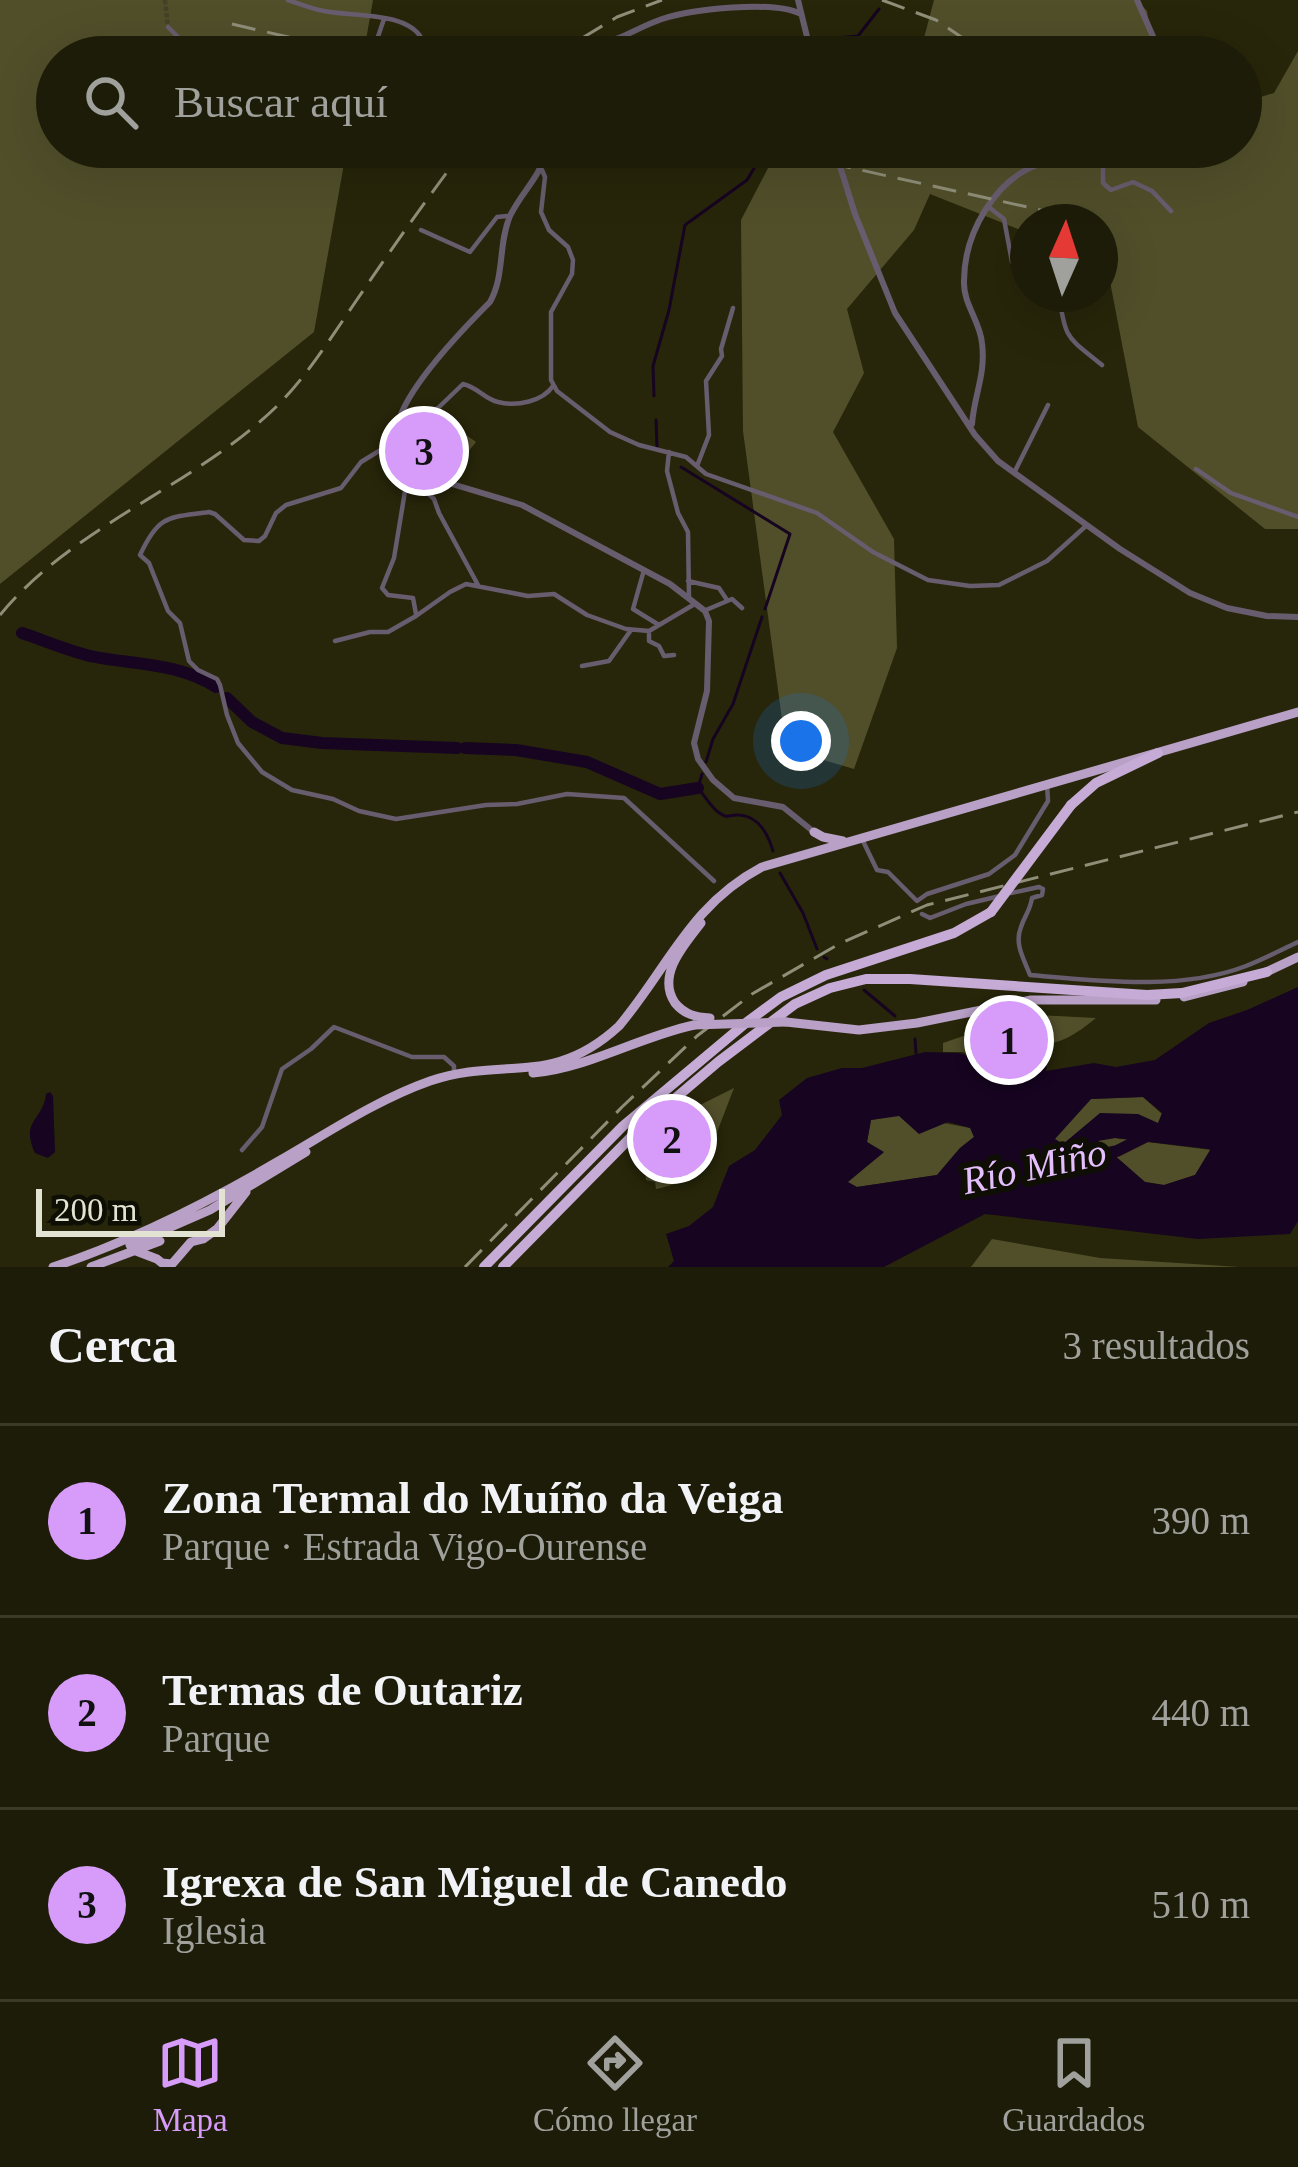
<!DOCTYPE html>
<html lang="es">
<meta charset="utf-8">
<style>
:root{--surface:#1d1c08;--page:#2a2916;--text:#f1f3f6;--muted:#a0a19c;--line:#3b3a29;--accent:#d79bf9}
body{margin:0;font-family:Georgia,serif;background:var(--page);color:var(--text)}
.compass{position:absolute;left:1010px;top:204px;width:108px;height:108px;border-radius:50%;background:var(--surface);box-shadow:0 12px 48px #0002;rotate:3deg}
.scale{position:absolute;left:36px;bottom:30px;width:189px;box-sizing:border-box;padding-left:12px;border:6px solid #e3e3d3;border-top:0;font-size:33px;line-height:42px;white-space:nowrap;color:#e3e3d3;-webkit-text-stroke:9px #0e0e04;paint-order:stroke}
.you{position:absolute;left:801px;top:741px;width:42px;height:42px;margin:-30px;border:9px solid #fff;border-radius:50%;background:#1a73e8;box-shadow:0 0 0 18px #1a73e833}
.badge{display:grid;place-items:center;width:78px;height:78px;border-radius:50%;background:var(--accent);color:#111;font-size:39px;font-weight:700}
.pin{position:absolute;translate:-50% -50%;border:6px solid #fff;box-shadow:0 3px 12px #0006}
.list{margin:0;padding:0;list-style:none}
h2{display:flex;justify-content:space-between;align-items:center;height:156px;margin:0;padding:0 48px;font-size:51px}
h2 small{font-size:39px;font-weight:400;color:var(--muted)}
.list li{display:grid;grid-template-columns:78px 1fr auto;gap:36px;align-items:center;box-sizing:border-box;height:192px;padding:0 48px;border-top:3px solid var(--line)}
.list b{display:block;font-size:45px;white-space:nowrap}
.list p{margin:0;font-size:39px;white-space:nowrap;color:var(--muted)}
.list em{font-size:39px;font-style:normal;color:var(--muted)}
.icon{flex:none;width:66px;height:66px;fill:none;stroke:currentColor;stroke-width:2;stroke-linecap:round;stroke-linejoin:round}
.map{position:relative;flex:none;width:1298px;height:1267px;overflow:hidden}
.search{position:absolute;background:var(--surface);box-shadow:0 12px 48px #0002;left:36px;right:36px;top:36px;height:132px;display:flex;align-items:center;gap:30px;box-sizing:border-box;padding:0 42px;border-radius:66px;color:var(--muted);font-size:45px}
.sheet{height:732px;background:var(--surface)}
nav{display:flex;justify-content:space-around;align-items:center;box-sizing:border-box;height:168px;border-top:3px solid var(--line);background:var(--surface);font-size:33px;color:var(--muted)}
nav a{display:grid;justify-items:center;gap:6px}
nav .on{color:var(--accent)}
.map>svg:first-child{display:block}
</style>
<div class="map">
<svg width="1298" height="1267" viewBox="0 0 1298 1267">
<rect width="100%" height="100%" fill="#27260a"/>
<path fill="#514f2a" d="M 0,0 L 373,0 L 363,57 L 57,57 L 57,147 L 347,147 L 314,332 L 0,584 Z
M 934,0 L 1137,0 L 1147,11 L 1154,57 L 919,57 Z
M 1298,51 L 1298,529 L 1265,529 L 1138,427 L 1107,266 L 1100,262 L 1100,222 L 1028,222 L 1028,233 L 930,194 L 914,230 L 847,309 L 864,373 L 833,432 L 894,539 L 897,648 L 854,769 L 786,749 L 743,431 L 741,220 L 779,147 L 1241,147 L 1241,103 L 1274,93 Z
M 448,422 L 476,442 L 451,473 L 436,457 L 417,471 L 405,453 L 433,428 L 436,431 Z
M 1037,1015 L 1096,1018 C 1061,1047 1049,1046 1005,1044 L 998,1058 L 991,1063 L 963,1052 L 943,1052 L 943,1043 L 1019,1017 Z
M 734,1088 L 714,1140 L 715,1149 C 700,1172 683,1184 656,1189 L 655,1182 L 646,1180 L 645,1171 L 638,1169 L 654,1142 L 682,1114 Z
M 1143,1097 L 1162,1114 L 1158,1124 L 1063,1144 L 1054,1139 L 1091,1099 Z
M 899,1115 L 971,1128 L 974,1137 L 960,1148 L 937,1175 L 857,1187 L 847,1182 L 883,1153 L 867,1142 L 871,1120 Z
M 1115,1138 L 1211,1150 L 1195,1175 L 1164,1185 L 1145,1182 L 1097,1140 Z
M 992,1239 L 1100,1258 L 1240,1267 L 971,1267 Z"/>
<path fill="#170421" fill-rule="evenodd" d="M 1298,987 L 1298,1221 L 1290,1234 L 1198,1239 L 985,1214 L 884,1267 L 668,1267 L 674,1261 L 666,1234 L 689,1226 L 713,1207 L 729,1166 L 755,1150 L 782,1115 L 779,1100 L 807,1078 L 842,1068 L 862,1068 L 925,1052 L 959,1053 L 993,1065 L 1000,1060 L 1008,1047 L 1049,1049 L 1046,1071 L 1094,1063 L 1116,1067 L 1155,1060 L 1209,1023 L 1247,1010 ZM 1143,1097 L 1162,1113 L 1158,1123 L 1138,1114 L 1100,1113 L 1063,1144 L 1055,1139 L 1091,1099 ZM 899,1116 L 919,1134 L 948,1122 L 970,1128 L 974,1137 L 960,1148 L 937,1175 L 857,1187 L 848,1182 L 884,1152 L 867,1142 L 871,1120 ZM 1115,1138 L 1209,1149 L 1210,1150 L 1195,1175 L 1164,1185 L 1145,1182 L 1098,1141 Z
M 50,1092 L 53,1096 L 55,1152 L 48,1158 L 35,1153 C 20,1120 43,1121 46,1094 Z"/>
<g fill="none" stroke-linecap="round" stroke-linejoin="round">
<path stroke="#170421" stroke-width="3" d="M 815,57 L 835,38 L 858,36 L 879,9
M 654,396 L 653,366 L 669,310 L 685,225 L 747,180 L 767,147
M 656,420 L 657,447
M 681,467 L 790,534 L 765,609
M 706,762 L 713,739 L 733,704 L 762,617
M 702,774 L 698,788 C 704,795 711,807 718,812 C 729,820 727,814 739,815 C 759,816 768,834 773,851
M 780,873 L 803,913 L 817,949
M 824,957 L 827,959
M 864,990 L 895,1016
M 915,1039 L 916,1053"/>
<path stroke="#170421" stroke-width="12" d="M 22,633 C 46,641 71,652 95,657 C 137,665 179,663 216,687
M 227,698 L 252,722 L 282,738 L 322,743 L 457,748
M 465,748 L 516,750 L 587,762 L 660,794 L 698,788
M 1098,1155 L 1117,1151 L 1151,1134"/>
<path stroke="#434228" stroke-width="4.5" stroke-dasharray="4.5 2" stroke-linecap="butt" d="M 165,0 L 168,27"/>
<path stroke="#675d6e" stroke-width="4.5" d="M 288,0 C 300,4 312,9 324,11 C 352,17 407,11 422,39 L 415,57
M 168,27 L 184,43 L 216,57
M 371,57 L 384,19
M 276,147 L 281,153 L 288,147
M 500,147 L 501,147
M 1103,150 L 1103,183 L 1111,190 L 1133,182 L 1152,191 L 1171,211
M 542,170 L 545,177 L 541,212 L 549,230 L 568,247 L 573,260 L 572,274 L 551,312 L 551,380 L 557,391 L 610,432 L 639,445 L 686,457 L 706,474 L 817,513 L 873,552 L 928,580 L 970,586 L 999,585 L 1047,561 L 1087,525
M 990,208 L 1004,219 L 1012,262 L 1022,264 L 1028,262
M 421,230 L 470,252 L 497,217 L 507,216
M 1059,294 C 1065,341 1068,337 1102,365
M 401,422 L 412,410 L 421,414 L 438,408 L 463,384 C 477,387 485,399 498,402 C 517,407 543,401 553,386
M 397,440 L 361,462 L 341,488 L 286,505 L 276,513 L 265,536 L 259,541 L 244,540 L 215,514 L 209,512 C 168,518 159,514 140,555 L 149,563 L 168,611 L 180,623 L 189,661 L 198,670 L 217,679 L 220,685 L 227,715 L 238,743 L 262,772 L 292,790 L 333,799 L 359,811 L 396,819 L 486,805 L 517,804 L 567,794 L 624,798 L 714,881
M 669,452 L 667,471 L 678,513 L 688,532 L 689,598
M 697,466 L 709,435 L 706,381 L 722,356 L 721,349 L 733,308
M 409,467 L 394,558 L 382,588 L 388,595 L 413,598 L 416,614
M 1196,469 L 1231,493 L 1298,517
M 1014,473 L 1048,405
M 420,477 L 419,485 L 434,499 L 439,513 L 478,585
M 644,570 L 633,609 L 659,625
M 688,581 L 719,588 L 727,600
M 706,610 L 732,599 L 742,608
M 649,631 L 649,641 L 659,646 L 664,656 L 674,655
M 335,641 L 370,632 L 388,632 L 416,616 L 450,592 L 466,584 L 528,596 L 554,594 L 587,615 L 626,629 L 649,631 L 693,605
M 582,666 L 609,661 L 631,630
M 862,839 L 877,870 L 888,872 L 917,901 L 927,894 L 989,874 L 1015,855 L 1048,801 L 1047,784
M 1011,893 L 1039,887 L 1043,889 L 1042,895 L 1032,898 C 1030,911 1025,915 1021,927 C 1014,944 1024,959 1030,975 C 1099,981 1181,991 1246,966 C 1264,959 1281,950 1298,942
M 922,914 L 930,918 L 966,904 L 1000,896
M 242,1150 L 262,1127 L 282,1069 L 311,1049 L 334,1027 L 412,1057 L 444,1057 L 454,1066 L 454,1072"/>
<path stroke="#675d6e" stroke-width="6" d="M 798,0 L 812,57
M 1137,0 L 1162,57
M 576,57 C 590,47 603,43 619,38 C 633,32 647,24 662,19 C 693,9 773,0 801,14
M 547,147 C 541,178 523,189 510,216 C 498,244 505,275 490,302 C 463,329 404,390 397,427 C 394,444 404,457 412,472 L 522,505 L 670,584 L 705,611 L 709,621 L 707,691 L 694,743 L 698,759 L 713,780 L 734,798 L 783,807 L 814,832
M 834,147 L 855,214 L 895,313 L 975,435 L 998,461 L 1120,549 L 1190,593 L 1227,608 L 1267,616 L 1298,617
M 972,424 C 974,395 986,375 982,343 C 980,321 963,304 964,281 C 964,235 994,179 1040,164 C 1063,157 1088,154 1111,147"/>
<path stroke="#b8a0c6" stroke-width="9" d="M 814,832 L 823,837 L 843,841
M 701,923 C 685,944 656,975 675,1003 C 685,1015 696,1017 710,1018
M 1264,973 L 1298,957
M 1184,997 L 1243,982
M 786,1022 L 859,1030 L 917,1023 L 1031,1000 L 1156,1000
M 533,1073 C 588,1068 639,1037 694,1025
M 130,1245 L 210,1210 L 306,1152
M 136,1251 L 157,1259 L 162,1263 L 172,1264 L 191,1242 L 203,1239 L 217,1229 L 246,1192
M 53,1267 C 132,1241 205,1204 277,1162 C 326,1134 376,1100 430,1081 C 503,1056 552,1088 619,1026 C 668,968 690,905 762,867 L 1298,712
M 91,1267 L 160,1241"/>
<path stroke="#c5abd5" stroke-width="10" d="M 1071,805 L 1096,783 L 1158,753
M 484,1267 L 623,1126 L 747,1022 L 781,997 L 826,975 L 954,933 L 991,912
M 503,1267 L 639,1129 L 718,1062 L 795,1004 L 830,988 L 866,979 L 910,979 L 1147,995 L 1182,993 L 1267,972"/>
<path stroke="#8f8f79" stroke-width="3" stroke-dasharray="24 12" stroke-linecap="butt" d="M 882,0 L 936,20 L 991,57
M 232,24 L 374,57
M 551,57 L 617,17 L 662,0
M 757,147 L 1095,222
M 0,615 C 75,524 194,487 277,406 C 307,376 330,339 354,304 C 390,251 427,198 466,147
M 465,1267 L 622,1107 L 697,1036 L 752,994 L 839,944 L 927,905 L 1298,812"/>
<path stroke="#b8a0c6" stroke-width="9" d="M 694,1025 L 786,1022"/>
<path stroke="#c5abd5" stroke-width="10" d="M 991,912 L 1071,805"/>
</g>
<g text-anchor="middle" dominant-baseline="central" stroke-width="12" stroke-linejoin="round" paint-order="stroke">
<g font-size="39" font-style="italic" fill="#e5befd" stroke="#0e0e04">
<text transform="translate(1034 1166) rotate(-12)">Río Miño</text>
</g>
</g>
</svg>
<svg class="compass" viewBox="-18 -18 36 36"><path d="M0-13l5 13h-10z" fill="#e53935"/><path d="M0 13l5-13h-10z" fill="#a0a19c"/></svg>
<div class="scale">200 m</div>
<div class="you"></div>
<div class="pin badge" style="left:1009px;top:1040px">1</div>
<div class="pin badge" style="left:672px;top:1139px">2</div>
<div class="pin badge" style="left:424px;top:451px">3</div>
<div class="search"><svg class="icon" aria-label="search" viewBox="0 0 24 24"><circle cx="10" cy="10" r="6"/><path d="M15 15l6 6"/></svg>Buscar aquí</div>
</div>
<section class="sheet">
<h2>Cerca<small>3 resultados</small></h2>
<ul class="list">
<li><span class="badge">1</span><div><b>Zona Termal do Muíño da Veiga</b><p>Parque · Estrada Vigo-Ourense</p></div><em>390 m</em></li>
<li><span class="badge">2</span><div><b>Termas de Outariz</b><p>Parque</p></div><em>440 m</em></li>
<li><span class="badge">3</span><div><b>Igrexa de San Miguel de Canedo</b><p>Iglesia</p></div><em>510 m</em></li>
</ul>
</section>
<nav>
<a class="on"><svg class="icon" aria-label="map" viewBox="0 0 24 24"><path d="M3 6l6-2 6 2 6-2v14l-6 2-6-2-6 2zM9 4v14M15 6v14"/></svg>Mapa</a>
<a><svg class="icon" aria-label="directions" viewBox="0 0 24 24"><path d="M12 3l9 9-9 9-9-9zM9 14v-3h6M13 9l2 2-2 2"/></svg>Cómo llegar</a>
<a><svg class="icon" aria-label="saved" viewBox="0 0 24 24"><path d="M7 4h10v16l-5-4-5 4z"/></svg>Guardados</a>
</nav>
